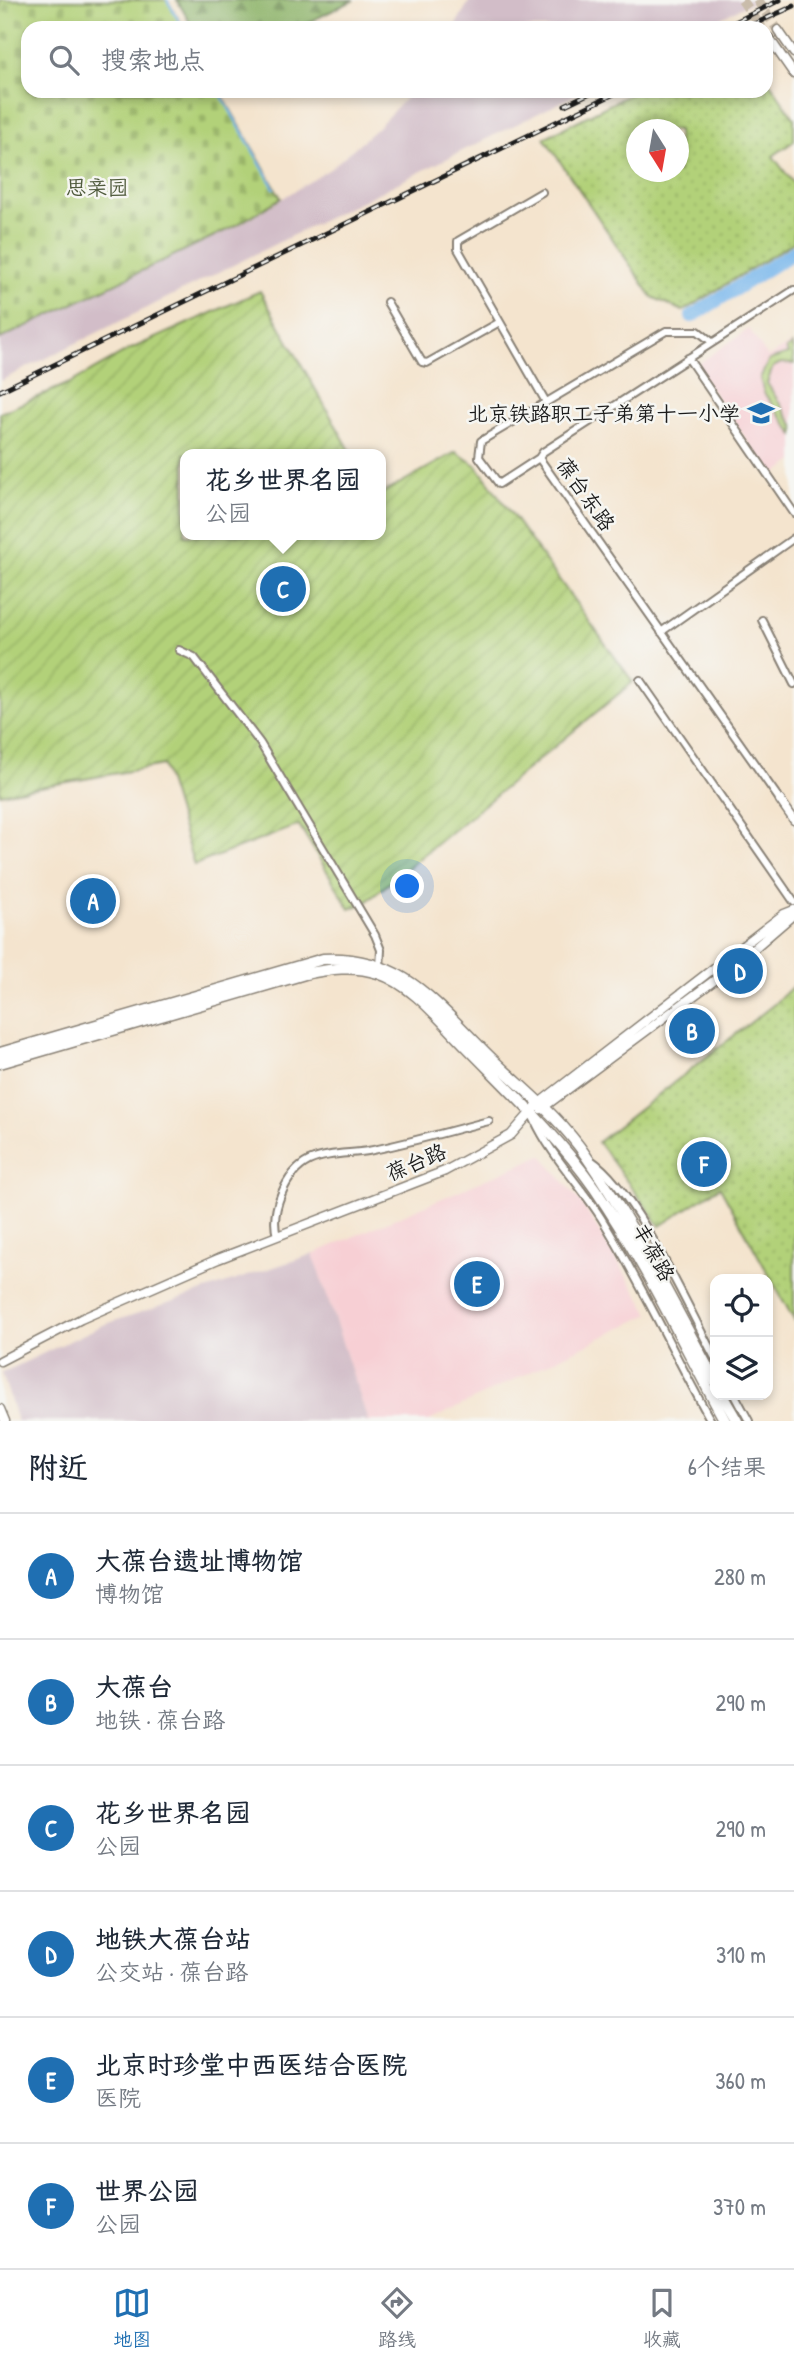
<!DOCTYPE html>
<html lang="zh">
<meta charset="utf-8">
<style>
:root{--surface:#fff;--page:#f6f6f7;--text:#1f2937;--muted:#747a83;--line:#e0e1e3;--accent:#1f6fb2}
body{margin:0;font-family:"Patrick Hand","LXGW WenKai TC",sans-serif;background:var(--page);color:var(--text)}
.controls{position:absolute;right:21px;bottom:21px;display:grid;overflow:hidden;border-radius:14px;box-shadow:0 4px 10px #0003}
.controls button{width:63px;height:63px;display:grid;place-items:center;padding:0;border:0;border-bottom:2px solid var(--line);background:var(--surface);color:var(--text);font:35px sans-serif}
.compass{position:absolute;left:626px;top:119px;width:63px;height:63px;border-radius:50%;background:var(--surface);box-shadow:0 4px 10px #0003;rotate:169deg}
.you{position:absolute;left:408px;top:887px;width:24px;height:24px;margin:-18px;border:5px solid #fff;border-radius:50%;background:#1a73e8;box-shadow:0 0 0 10px #1a73e833}
.badge{display:grid;place-items:center;width:46px;height:46px;border-radius:50%;background:var(--accent);color:#fff;font-size:23px;font-weight:700}
.pin{position:absolute;translate:-50% -50%;border:4px solid #fff;box-shadow:0 2px 7px #0006}
.popup{position:absolute;left:180px;top:449px;width:206px;height:91px;box-sizing:border-box;display:grid;place-content:center;border-radius:14px;background:var(--surface);filter:drop-shadow(0 2px 5px #0005);font-size:23px;white-space:nowrap;color:var(--muted)}
.popup b{font-size:26px;color:var(--text)}
.popup::after{content:'';position:absolute;left:50%;top:100%;margin-left:-14px;border:14px solid transparent;border-top-color:var(--surface)}
.list{margin:0;padding:0;list-style:none}
h2{display:flex;justify-content:space-between;align-items:center;height:91px;margin:0;padding:0 28px;font-size:30px}
h2 small{font-size:23px;font-weight:400;color:var(--muted)}
.list li{display:grid;grid-template-columns:46px 1fr auto;gap:21px;align-items:center;box-sizing:border-box;height:126px;padding:0 28px;border-top:2px solid var(--line)}
.list b{display:block;font-size:26px;white-space:nowrap}
.list p{margin:0;font-size:23px;white-space:nowrap;color:var(--muted)}
.list em{font-size:23px;font-style:normal;color:var(--muted)}
.icon{flex:none;width:38px;height:38px;fill:none;stroke:currentColor;stroke-width:2;stroke-linecap:round;stroke-linejoin:round}
.map{position:relative;flex:none;width:794px;height:1421px;overflow:hidden}
.search{position:absolute;background:var(--surface);box-shadow:0 4px 10px #0003;left:21px;right:21px;top:21px;height:77px;display:flex;align-items:center;gap:18px;box-sizing:border-box;padding:0 24px;border-radius:21px;color:var(--muted);font-size:26px}
.sheet{height:847px;background:var(--surface)}
nav{display:flex;justify-content:space-around;align-items:center;box-sizing:border-box;height:98px;border-top:2px solid var(--line);background:var(--surface);font-size:19px;color:var(--muted)}
nav a{display:grid;justify-items:center;gap:4px}
nav .on{color:var(--accent)}
.map>svg:first-child{display:block}
</style>
<div class="map">
<svg width="794" height="1421" viewBox="0 0 794 1421">
<defs>
<pattern id="grass-dots" width="8" height="8" patternUnits="userSpaceOnUse" patternTransform="scale(1.75)"><rect width="8" height="8" fill="#b2d179"/><path d="M2 2h.1M6 6h.1" fill="none" stroke="#98b368" stroke-width="1.8" stroke-linecap="round"/></pattern>
<pattern id="forest-firs" width="22" height="20" patternUnits="userSpaceOnUse" patternTransform="scale(1.75)"><rect width="22" height="20" fill="#8db369"/><path d="M5 1l3.5 6h-7zM16 11l3.5 6h-7z" fill="#729156"/></pattern>
<pattern id="cemetery-stones" width="16" height="16" patternUnits="userSpaceOnUse" patternTransform="scale(1.75)"><rect width="16" height="16" fill="#b2d179"/><path d="M2 7V4a2 2 0 0 1 4 0v3zM10 15v-3a2 2 0 0 1 4 0v3z" fill="#98b368"/></pattern>
<pattern id="garden-furrows" width="10" height="10" patternUnits="userSpaceOnUse" patternTransform="scale(1.75)"><rect width="10" height="10" fill="#b2d179"/><path d="M-1 1l2-2M0 10L10 0M9 11l2-2" fill="none" stroke="#98b368"/></pattern>
</defs>
<rect width="100%" height="100%" fill="#f6f6f2"/>
<filter id="ink" filterUnits="userSpaceOnUse"><feTurbulence type="fractalNoise" baseFrequency=".0143" numOctaves="2"/><feDisplacementMap in="SourceGraphic" scale="14" xChannelSelector="R" yChannelSelector="G"/><feConvolveMatrix kernelMatrix="1 2 1 2 8 2 1 2 1" color-interpolation-filters="sRGB"/></filter>
<filter id="wash" filterUnits="userSpaceOnUse"><feTurbulence type="fractalNoise" baseFrequency=".00686" numOctaves="4" result="noise"/><feDisplacementMap in="SourceGraphic" scale="28" xChannelSelector="R" yChannelSelector="G"/><feGaussianBlur stdDeviation="1.57" result="paint"/><feColorMatrix in="noise" values="0 0 0 0 0 0 0 0 0 0 0 0 0 0 0 0 0 1.4 0 .05"/><feComposite in="paint" operator="in"/></filter>
<g filter="url(#wash)">
<rect width="100%" height="100%" fill="#f4e4ce"/>
<path fill="#f7cfd4" d="M 749,329 L 768,357 L 791,343 L 794,348 L 794,461 L 772,476 L 695,366 Z
M 542,1155 L 582,1204 L 650,1314 L 429,1421 L 368,1421 L 313,1254 Z"/>
<path fill="#d2bdc8" d="M 470,0 L 756,0 L 702,28 L 454,28 Z
M 412,91 L 583,91 L 0,381 L 0,338 L 236,227 L 330,169 L 376,129 Z
M 313,1254 L 368,1421 L 17,1421 L 2,1373 L 103,1325 Z"/>
<path fill="url(#grass-dots)" stroke="#67764a" stroke-width="2" fill-rule="evenodd" d="M 766,77 L 794,118 L 794,141 L 773,156 L 794,184 L 794,242 L 683,311 L 652,297 L 544,138 L 636,91 L 766,91 ZM 636,130 L 678,130 L 678,172 L 636,172 Z
M 794,985 L 794,1320 L 720,1187 L 660,1226 L 598,1142 L 773,1005 Z"/>
<path fill="url(#forest-firs)" stroke="#546842" stroke-width="2" d="M 177,0 L 354,0 L 297,28 L 193,28 Z"/>
<path fill="url(#cemetery-stones)" stroke="#67764a" stroke-width="2" d="M 0,0 L 167,0 L 184,28 L 28,28 L 28,91 L 220,91 L 281,198 L 235,226 L 0,339 Z"/>
<path fill="url(#garden-furrows)" stroke="#67764a" stroke-width="2" d="M 260,291 L 352,454 L 185,454 L 185,535 L 381,535 L 381,494 L 456,452 L 477,466 L 633,682 L 365,903 L 350,909 L 299,825 L 194,865 L 163,765 L 0,794 L 0,413 L 70,383 L 131,349 Z"/>
<path fill="#b2d179" stroke="#67764a" stroke-width="2" d="M 792,345 L 794,364 L 781,363 L 773,367 L 767,383 L 794,426 L 794,435 L 764,393 L 760,378 L 769,360 L 788,354 L 786,349 Z"/>
<g fill="none" stroke-linecap="round" stroke-linejoin="round">
<path stroke="#79b7ec" stroke-width="2.5" d="M 167,0 L 183,28
M 219,91 L 274,188"/>
<path stroke="#79b7ec" stroke-width="14" d="M 692,316 L 794,252"/>
</g>
</g>
<g filter="url(#ink)">
<g fill="none" stroke-linecap="round" stroke-linejoin="round">
<path stroke="#c9bcaa" stroke-width="10" stroke-dasharray="10 5" stroke-linecap="butt" d="M 742,0 L 762,28
M 757,0 L 778,30"/>
<g stroke="#888075" stroke-width="10">
<path id="minor" d="M 542,192 L 458,241 L 458,249 L 546,402
M 387,302 L 422,362 L 427,363 L 498,323
M 688,358 L 794,513
M 539,458 L 499,484 L 479,457 L 481,441 L 666,331 L 698,331 L 712,342
M 762,620 L 794,684
M 661,632 L 794,538
M 179,650 L 194,657 L 260,743 L 375,935 L 381,950 L 380,968
M 640,680 L 794,902
M 780,800 L 539,458 L 543,452 L 794,290
M 534,1119 C 552,1158 581,1185 603,1221 C 643,1286 674,1355 711,1421
M 591,1160 C 636,1190 687,1306 715,1358
M 277,1236 C 270,1212 285,1173 309,1161 C 326,1153 349,1154 368,1151 C 409,1143 449,1131 489,1121
M 735,1395 L 749,1421"/>
</g>
<g stroke="#888075" stroke-width="11">
<path id="tertiary" d="M 778,30 L 794,53
M 769,38 L 794,74
M 780,800 L 794,820
M 541,1109 L 735,965 L 794,914
M 0,1361 L 81,1319 L 218,1259 L 445,1171 L 511,1135 L 538,1104 L 784,914 L 794,910
M 0,1409 L 5,1421"/>
</g>
<g stroke="#888075" stroke-width="13">
<path id="secondary" d="M 0,1053 L 323,959 C 399,955 433,1000 482,1049 C 516,1084 559,1115 586,1156 C 635,1227 674,1305 715,1381
M 0,1063 L 305,974 C 329,969 353,965 378,973 C 414,985 441,1021 467,1047 C 511,1092 559,1137 595,1189 C 645,1262 683,1344 725,1421
M 722,1395 L 737,1421"/>
</g>
<use href="#minor" stroke="#fff" stroke-width="6"/>
<use href="#tertiary" stroke="#fff" stroke-width="8"/>
<use href="#secondary" stroke="#fff" stroke-width="10"/>
<g stroke="#1c1c1c" stroke-width="5">
<path id="rail" d="M 752,25 L 794,6
M 723,28 L 780,0
M 565,105 L 594,91
M 0,391 L 620,91"/>
</g>
<use href="#rail" stroke="#f6f6f2" stroke-width="2.5" stroke-dasharray="8" stroke-linecap="butt"/>
</g>
</g>
<defs>
<g id="school-bare" transform="scale(2.1)"><path d="M0-5L7-2L0 1L-7-2ZM-4 1L0 2.5L4 1V4Q0 6-4 4Z" fill="#1f6fb2" stroke="#f6f6f2" stroke-width="2.5" paint-order="stroke"/></g>
</defs>
<g fill-rule="evenodd">
<use href="#school-bare" x="761" y="413"/>
</g>
<g text-anchor="middle" dominant-baseline="central" stroke-width="5" stroke-linejoin="round" paint-order="stroke">
<g font-size="21" fill="#505b3d" stroke="#f6f6f2">
<text x="97" y="187">思亲园</text>
</g>
<g font-size="21" fill="#1c1c1c" stroke="#f6f6f2" text-anchor="end">
<text x="740" y="413">北京铁路职工子弟第十一小学</text>
</g>
<g font-size="21" fill="#1c1c1c" stroke="#f6f6f2">
<text transform="translate(586 494) rotate(55)">葆台东路</text>
<text transform="translate(416 1162) rotate(-23)">葆台路</text>
<text transform="translate(654 1252) rotate(61)">丰葆路</text>
</g>
</g>
</svg>
<div class="controls">
<button><svg class="icon" aria-label="locate" viewBox="0 0 24 24"><circle cx="12" cy="12" r="6"/><path d="M12 2v4M12 18v4M2 12h4M18 12h4"/></svg></button>
<button><svg class="icon" aria-label="layers" viewBox="0 0 24 24"><path d="M12 4l9 5-9 5-9-5zM3 14l9 5 9-5"/></svg></button>
</div>
<svg class="compass" viewBox="-18 -18 36 36"><path d="M0-13l5 13h-10z" fill="#e53935"/><path d="M0 13l5-13h-10z" fill="#747a83"/></svg>
<div class="you"></div>
<div class="pin badge" style="left:93px;top:901px">A</div>
<div class="pin badge" style="left:692px;top:1031px">B</div>
<div class="pin badge" style="left:283px;top:589px">C</div>
<div class="popup"><b>花乡世界名园</b>公园</div>
<div class="pin badge" style="left:740px;top:971px">D</div>
<div class="pin badge" style="left:477px;top:1284px">E</div>
<div class="pin badge" style="left:704px;top:1164px">F</div>
<div class="search"><svg class="icon" aria-label="search" viewBox="0 0 24 24"><circle cx="10" cy="10" r="6"/><path d="M15 15l6 6"/></svg>搜索地点</div>
</div>
<section class="sheet">
<h2>附近<small>6个结果</small></h2>
<ul class="list">
<li><span class="badge">A</span><div><b>大葆台遗址博物馆</b><p>博物馆</p></div><em>280 m</em></li>
<li><span class="badge">B</span><div><b>大葆台</b><p>地铁 · 葆台路</p></div><em>290 m</em></li>
<li><span class="badge">C</span><div><b>花乡世界名园</b><p>公园</p></div><em>290 m</em></li>
<li><span class="badge">D</span><div><b>地铁大葆台站</b><p>公交站 · 葆台路</p></div><em>310 m</em></li>
<li><span class="badge">E</span><div><b>北京时珍堂中西医结合医院</b><p>医院</p></div><em>360 m</em></li>
<li><span class="badge">F</span><div><b>世界公园</b><p>公园</p></div><em>370 m</em></li>
</ul>
</section>
<nav>
<a class="on"><svg class="icon" aria-label="map" viewBox="0 0 24 24"><path d="M3 6l6-2 6 2 6-2v14l-6 2-6-2-6 2zM9 4v14M15 6v14"/></svg>地图</a>
<a><svg class="icon" aria-label="directions" viewBox="0 0 24 24"><path d="M12 3l9 9-9 9-9-9zM9 14v-3h6M13 9l2 2-2 2"/></svg>路线</a>
<a><svg class="icon" aria-label="saved" viewBox="0 0 24 24"><path d="M7 4h10v16l-5-4-5 4z"/></svg>收藏</a>
</nav>
